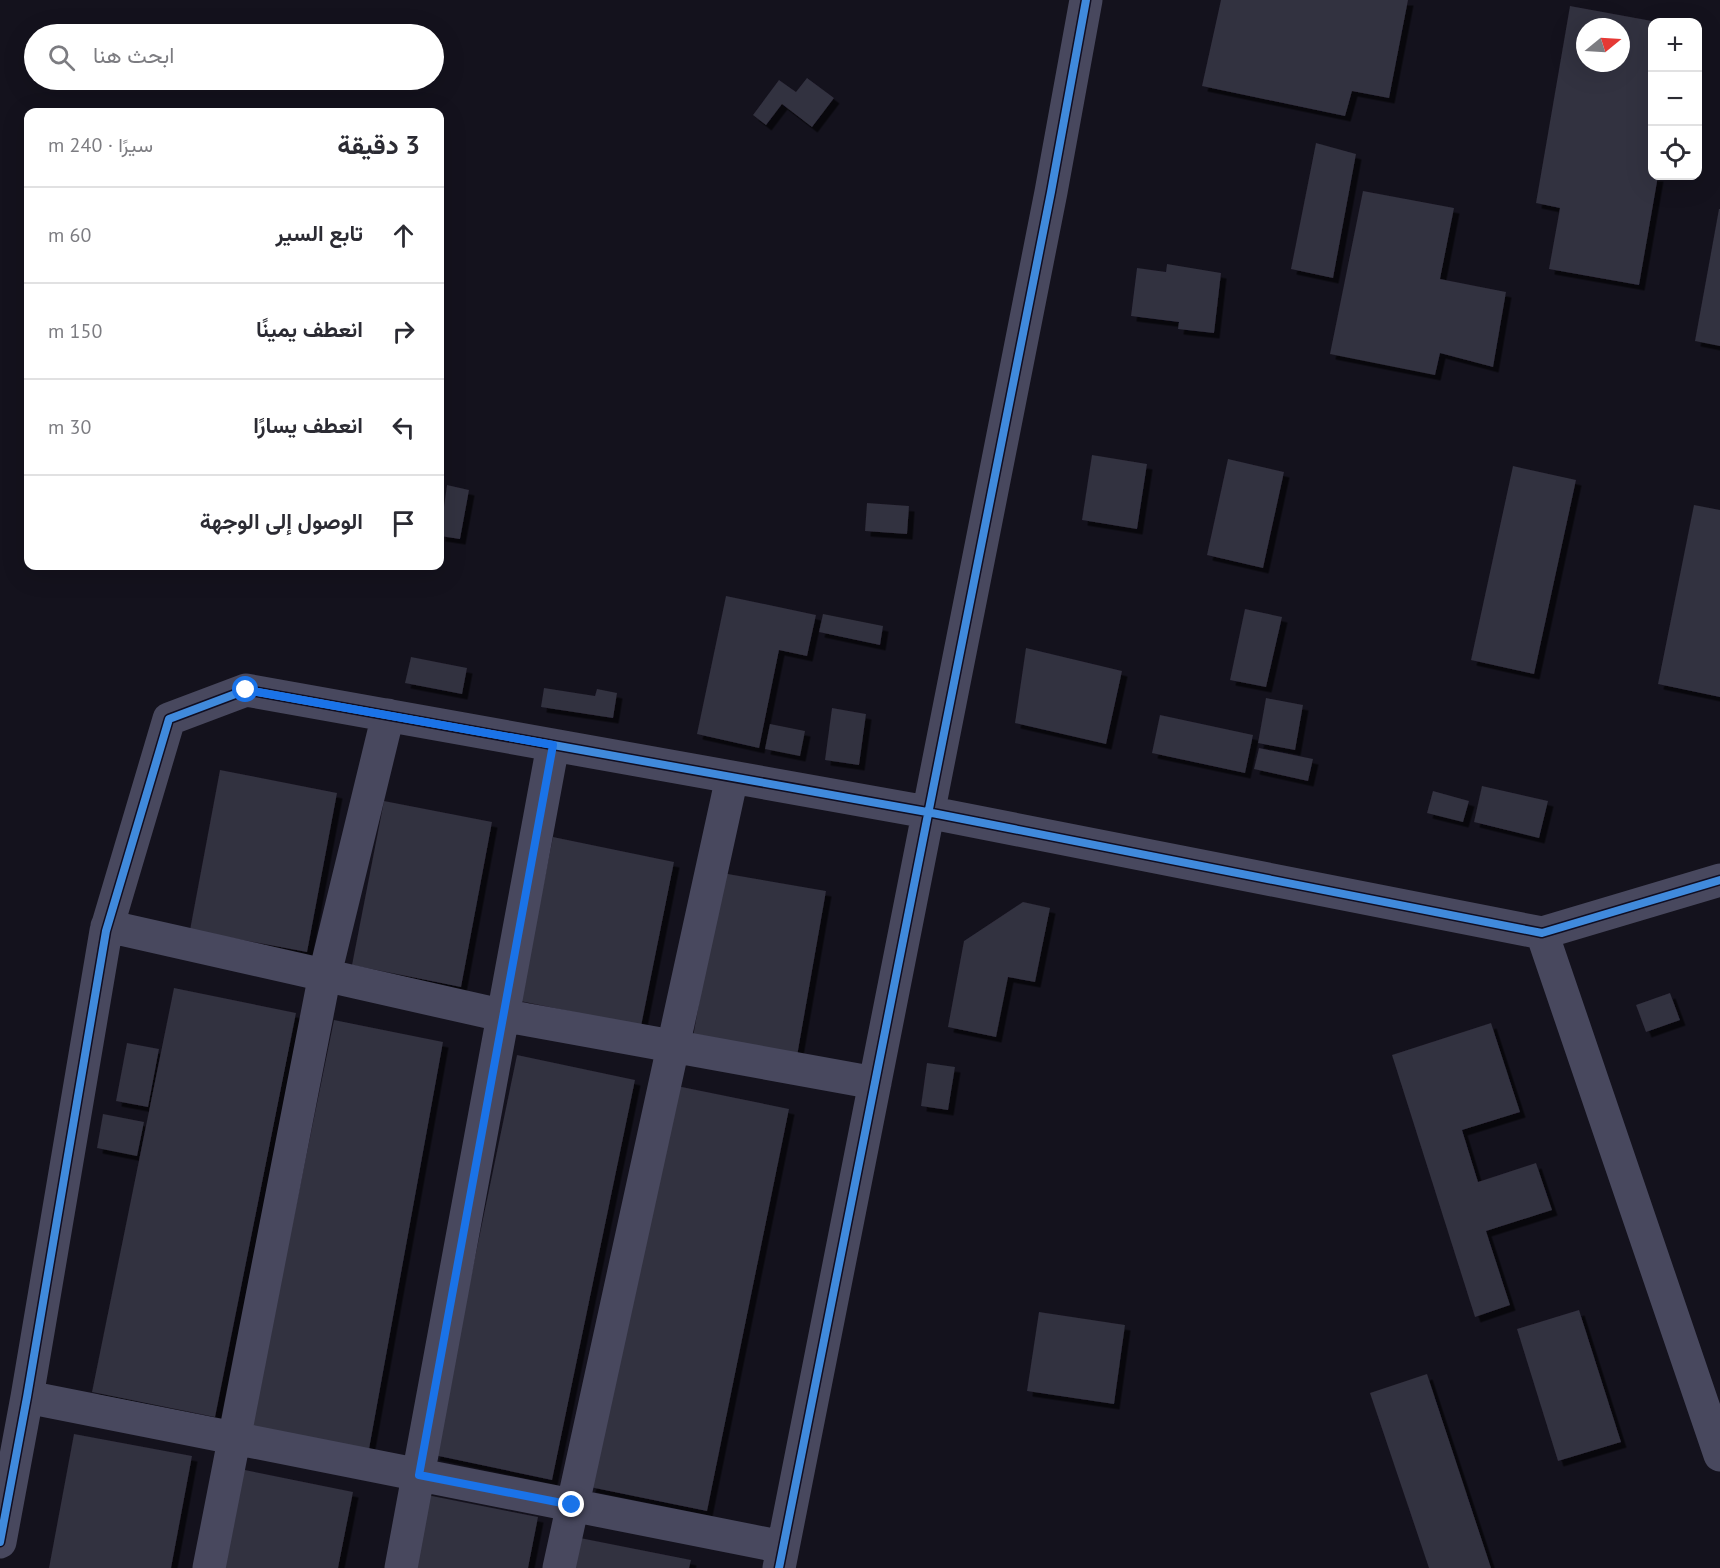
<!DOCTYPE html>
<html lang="ar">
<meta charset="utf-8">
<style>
:root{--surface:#fff;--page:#f2f2f3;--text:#2b2b33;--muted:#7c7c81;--line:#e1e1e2}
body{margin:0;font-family:"PT Sans",Vazirmatn,sans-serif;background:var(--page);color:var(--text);direction:rtl}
.controls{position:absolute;right:18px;top:18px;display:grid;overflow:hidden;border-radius:12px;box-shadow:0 6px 24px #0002}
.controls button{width:54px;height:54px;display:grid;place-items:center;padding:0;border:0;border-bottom:2px solid var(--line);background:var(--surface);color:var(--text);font:30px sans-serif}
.compass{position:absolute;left:1576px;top:18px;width:54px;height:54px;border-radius:50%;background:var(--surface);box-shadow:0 6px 24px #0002;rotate:72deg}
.stop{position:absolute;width:18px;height:18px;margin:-14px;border:4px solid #1a73e8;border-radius:50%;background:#fff}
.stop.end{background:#1a73e8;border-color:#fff;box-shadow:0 2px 6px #0008}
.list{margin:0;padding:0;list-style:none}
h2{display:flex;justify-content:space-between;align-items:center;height:78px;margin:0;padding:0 24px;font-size:26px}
h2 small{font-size:20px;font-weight:400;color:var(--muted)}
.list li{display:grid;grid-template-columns:39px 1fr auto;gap:18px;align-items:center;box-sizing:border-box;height:96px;padding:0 24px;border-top:2px solid var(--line)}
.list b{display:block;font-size:22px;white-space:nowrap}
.list em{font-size:20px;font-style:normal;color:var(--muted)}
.icon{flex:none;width:33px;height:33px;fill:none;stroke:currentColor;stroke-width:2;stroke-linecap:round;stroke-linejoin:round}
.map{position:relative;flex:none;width:1720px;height:1568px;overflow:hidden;direction:ltr}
.search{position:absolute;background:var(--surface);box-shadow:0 6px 24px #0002;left:24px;top:24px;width:420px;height:66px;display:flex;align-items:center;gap:15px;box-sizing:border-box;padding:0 21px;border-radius:33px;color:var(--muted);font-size:22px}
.panel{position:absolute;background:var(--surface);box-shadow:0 6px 24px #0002;left:24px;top:108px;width:420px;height:462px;border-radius:12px;direction:rtl}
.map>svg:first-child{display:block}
</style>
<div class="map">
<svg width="1720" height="1568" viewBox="0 0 1720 1568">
<defs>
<filter id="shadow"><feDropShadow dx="5.5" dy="5.5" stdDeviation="0" flood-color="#0009"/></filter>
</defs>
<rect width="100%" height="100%" fill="#14121d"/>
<path fill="#32303f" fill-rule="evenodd" filter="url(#shadow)" d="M 1221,0 L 1408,0 L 1389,98 L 1352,91 L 1345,116 L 1202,86 Z
M 1570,6 L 1652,21 L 1652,176 L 1658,176 L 1639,285 L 1549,269 L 1560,208 L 1536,203 ZM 1585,27 L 1621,27 L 1621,63 L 1585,63 Z
M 807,78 L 834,98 L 812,127 L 782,104 L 766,125 L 753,115 L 779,80 L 796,92 Z
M 1316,143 L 1356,154 L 1333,278 L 1291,269 Z
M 1363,191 L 1454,208 L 1440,279 L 1506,292 L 1493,367 L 1440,353 L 1435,375 L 1330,354 Z
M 1719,209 L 1720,209 L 1720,346 L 1695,341 Z
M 1167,264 L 1221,273 L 1214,333 L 1178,329 L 1179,322 L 1131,316 L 1137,268 L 1166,272 Z
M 1092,455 L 1147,464 L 1137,529 L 1082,520 Z
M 1228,459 L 1284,472 L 1263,568 L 1207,555 Z
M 1513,466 L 1576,480 L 1534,674 L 1471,660 Z
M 447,485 L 469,490 L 460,539 L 440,536 Z
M 867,503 L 909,506 L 907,534 L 865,531 Z
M 1694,505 L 1720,510 L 1720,697 L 1658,684 Z
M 726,596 L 816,615 L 807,656 L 779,650 L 759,748 L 697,734 Z
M 1245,609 L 1282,617 L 1266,687 L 1230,680 Z
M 823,614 L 883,626 L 880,645 L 819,632 Z
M 1026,648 L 1122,671 L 1106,744 L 1015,723 Z
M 411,657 L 467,668 L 462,694 L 405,683 Z
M 544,688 L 595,696 L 597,689 L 617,693 L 613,718 L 541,707 Z
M 1266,698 L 1303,705 L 1295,750 L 1258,743 Z
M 832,708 L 866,714 L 859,765 L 825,760 Z
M 1160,715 L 1253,735 L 1245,773 L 1152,753 Z
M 770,724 L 805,731 L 800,756 L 765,749 Z
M 1259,748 L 1313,759 L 1308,781 L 1254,769 Z
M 220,770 L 337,793 L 307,952 L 190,930 Z
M 1482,786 L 1548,801 L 1539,838 L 1474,822 Z
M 1433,791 L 1469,801 L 1463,822 L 1427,813 Z
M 384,801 L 492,822 L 461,987 L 352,965 Z
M 553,837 L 674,862 L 641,1026 L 520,1001 Z
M 722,873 L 826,891 L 797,1056 L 693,1037 Z
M 1023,902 L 1050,908 L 1035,982 L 1008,977 L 996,1037 L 948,1027 L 964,941 Z
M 174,988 L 296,1013 L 215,1417 L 92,1392 Z
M 1670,993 L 1680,1020 L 1646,1032 L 1636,1005 Z
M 334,1020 L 443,1042 L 369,1449 L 251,1426 Z
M 1491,1023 L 1520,1112 L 1462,1130 L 1478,1182 L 1536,1163 L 1552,1210 L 1486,1231 L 1510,1305 L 1475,1317 L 1392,1055 Z
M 127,1043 L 159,1049 L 148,1107 L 116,1101 Z
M 517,1055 L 635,1080 L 552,1480 L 434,1455 Z
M 927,1063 L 955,1067 L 948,1110 L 921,1106 Z
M 672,1085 L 789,1109 L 707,1511 L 590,1487 Z
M 103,1114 L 144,1122 L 137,1156 L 97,1148 Z
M 1579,1310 L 1621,1442 L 1558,1461 L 1517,1329 Z
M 1039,1312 L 1125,1325 L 1114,1404 L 1027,1391 Z
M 1427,1374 L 1491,1568 L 1429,1568 L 1370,1393 Z
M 74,1434 L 192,1456 L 171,1568 L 49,1568 Z
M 240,1469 L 353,1492 L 338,1568 L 219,1568 Z
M 427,1495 L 538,1517 L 528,1568 L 413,1568 Z
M 580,1538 L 691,1560 L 689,1568 L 574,1568 Z"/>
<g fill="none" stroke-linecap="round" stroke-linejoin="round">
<path stroke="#48485e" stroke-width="33" d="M 107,926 L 501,1015 L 875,1083
M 1542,933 L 1720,1455
M 27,1397 L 783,1547
M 0,1542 L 27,1397 L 106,931 L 169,719 L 246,690 L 927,812 L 1542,933 L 1720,880
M 209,1568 L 325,974 L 388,715
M 401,1568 L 553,745
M 559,1568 L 732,777
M 779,1568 L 1051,192 L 1086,0"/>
<g stroke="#100e22" stroke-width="11">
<path id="cycleway" d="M 0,1542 L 27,1397 L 106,931 L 169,719 L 246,690 L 927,812 L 1542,933 L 1720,880
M 779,1568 L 1051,192 L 1086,0"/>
</g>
<use href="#cycleway" stroke="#408adc" stroke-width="8"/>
</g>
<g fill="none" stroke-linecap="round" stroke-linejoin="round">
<path stroke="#1a73e8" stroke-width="8" d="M 246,690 L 553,745 L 419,1475 L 572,1505"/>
</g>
</svg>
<div class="controls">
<button>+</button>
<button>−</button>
<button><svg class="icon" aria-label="locate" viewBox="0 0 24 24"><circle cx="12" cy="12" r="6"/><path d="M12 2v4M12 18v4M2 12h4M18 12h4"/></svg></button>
</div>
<svg class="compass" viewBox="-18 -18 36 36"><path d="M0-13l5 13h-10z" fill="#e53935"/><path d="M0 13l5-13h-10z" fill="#7c7c81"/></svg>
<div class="stop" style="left:246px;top:690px"></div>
<div class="stop end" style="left:572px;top:1505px"></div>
<div class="search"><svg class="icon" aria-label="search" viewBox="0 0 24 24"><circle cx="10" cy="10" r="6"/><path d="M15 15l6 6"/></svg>ابحث هنا</div>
<section class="panel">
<h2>3 دقيقة<small>سيرًا · 240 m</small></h2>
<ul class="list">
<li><svg class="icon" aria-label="ahead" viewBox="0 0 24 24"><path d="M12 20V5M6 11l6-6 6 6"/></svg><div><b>تابع السير</b></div><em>60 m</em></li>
<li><svg class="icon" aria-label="right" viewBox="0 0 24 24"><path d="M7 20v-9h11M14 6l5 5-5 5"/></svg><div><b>انعطف يمينًا</b></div><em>150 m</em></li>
<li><svg class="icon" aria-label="left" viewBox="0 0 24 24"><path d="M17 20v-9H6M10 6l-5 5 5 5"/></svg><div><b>انعطف يسارًا</b></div><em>30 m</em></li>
<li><svg class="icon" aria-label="arrive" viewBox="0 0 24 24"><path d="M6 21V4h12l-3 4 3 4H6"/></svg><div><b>الوصول إلى الوجهة</b></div></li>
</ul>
</section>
</div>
